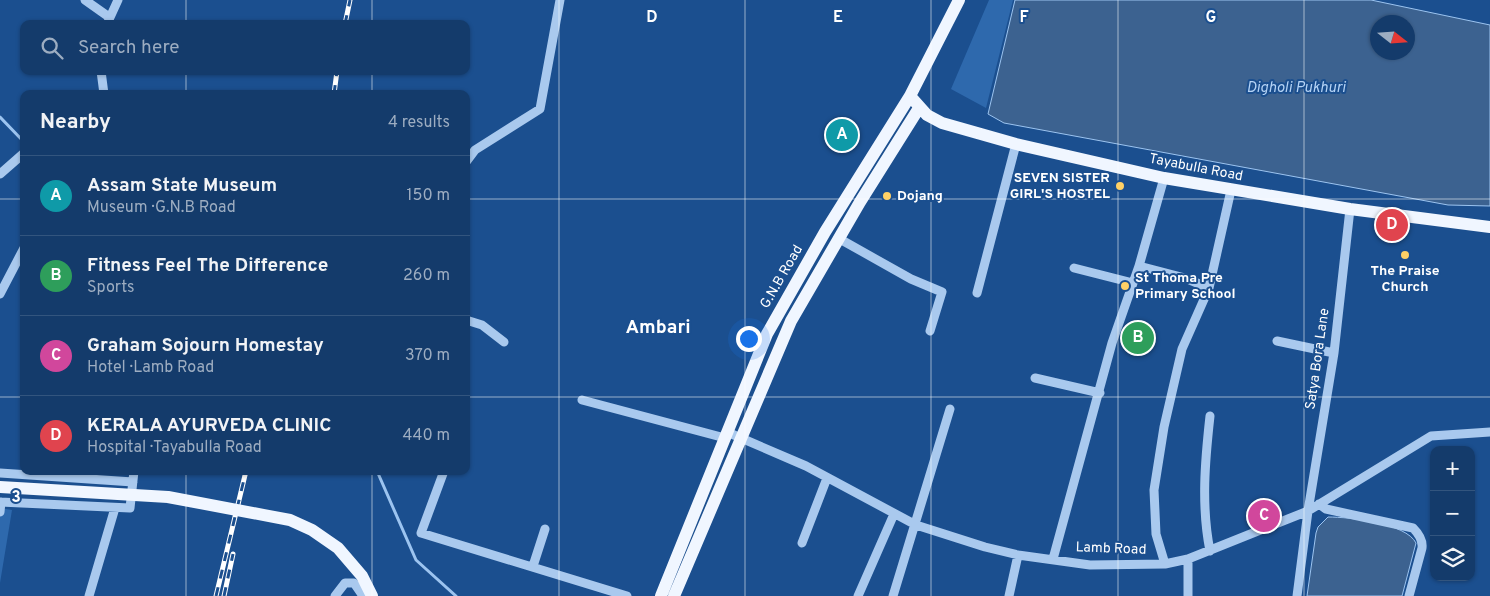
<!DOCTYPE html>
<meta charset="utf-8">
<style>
:root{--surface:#143b6b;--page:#1d4271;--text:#f1f3f6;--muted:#9dadc1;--line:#33557e;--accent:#ffd166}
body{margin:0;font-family:Overpass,sans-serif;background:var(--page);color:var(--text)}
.controls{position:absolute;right:15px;bottom:15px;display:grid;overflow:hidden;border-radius:10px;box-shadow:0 1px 4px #0004}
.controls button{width:45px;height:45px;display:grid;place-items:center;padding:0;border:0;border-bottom:1px solid var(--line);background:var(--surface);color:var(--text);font:25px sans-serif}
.compass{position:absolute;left:1370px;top:15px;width:45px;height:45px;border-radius:50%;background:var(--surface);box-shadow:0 1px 4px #0004;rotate:107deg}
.you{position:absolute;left:748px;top:338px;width:18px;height:18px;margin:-12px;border:4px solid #fff;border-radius:50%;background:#1a73e8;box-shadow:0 0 0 8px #1a73e833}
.badge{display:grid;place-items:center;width:32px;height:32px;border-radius:50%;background:var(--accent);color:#fff;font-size:16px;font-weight:700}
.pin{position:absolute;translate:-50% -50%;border:2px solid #fff;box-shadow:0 1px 5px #0006}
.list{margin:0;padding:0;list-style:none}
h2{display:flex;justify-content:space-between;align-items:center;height:65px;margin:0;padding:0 20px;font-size:21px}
h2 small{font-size:16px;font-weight:400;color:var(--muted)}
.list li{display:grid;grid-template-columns:32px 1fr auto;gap:15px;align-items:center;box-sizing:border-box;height:80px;padding:0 20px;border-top:1px solid var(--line)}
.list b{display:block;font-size:19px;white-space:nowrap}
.list p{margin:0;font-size:16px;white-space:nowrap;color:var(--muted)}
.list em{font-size:16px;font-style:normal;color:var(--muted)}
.icon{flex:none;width:28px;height:28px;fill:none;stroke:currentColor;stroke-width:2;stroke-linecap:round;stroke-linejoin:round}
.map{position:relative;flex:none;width:1490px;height:596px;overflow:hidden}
.search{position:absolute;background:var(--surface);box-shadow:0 1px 4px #0004;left:20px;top:20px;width:450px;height:55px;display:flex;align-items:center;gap:12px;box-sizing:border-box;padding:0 18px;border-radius:10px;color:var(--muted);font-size:19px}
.panel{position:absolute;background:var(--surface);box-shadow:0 1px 4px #0004;left:20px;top:90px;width:450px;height:385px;border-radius:10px}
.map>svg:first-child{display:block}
</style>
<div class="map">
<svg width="1490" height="596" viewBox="0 0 1490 596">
<rect width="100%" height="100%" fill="#1b4f8f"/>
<path fill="#2e69ad" d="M 989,0 L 1013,0 L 986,108 L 951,89 Z
M 0,508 L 12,510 L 0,583 Z"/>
<path fill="#3c6290" stroke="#9cc4f0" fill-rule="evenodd" d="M 1015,0 L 1371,0 L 1490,25 L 1490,206 L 1448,205 L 1004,123 L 988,114 ZM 1378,22 L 1408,22 L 1408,52 L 1378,52 Z
M 1328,517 C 1349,517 1406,523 1416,543 L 1402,596 L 1307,596 L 1316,533 L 1318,527 Z"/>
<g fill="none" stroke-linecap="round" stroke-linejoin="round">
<path stroke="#9cc4f0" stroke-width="3" d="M 0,117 L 24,142
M 377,471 L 416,560 L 456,596"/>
<path stroke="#a9c9ee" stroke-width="9" d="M 85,0 L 109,17
M 107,24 L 118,0
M 101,71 L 104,94
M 466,162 L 475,150 L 540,109 L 560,0
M 0,174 L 24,153
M 838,238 L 911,279 L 942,292 L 930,331
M 1139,266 L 1185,278 L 1209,288
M 1074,268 L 1133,283
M 977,293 L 1016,144
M 0,294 L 24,248
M 466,320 L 482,325 L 504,342
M 1277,341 L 1334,353
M 1035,378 L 1100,393
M 582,400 L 725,438
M 1210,416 C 1205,461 1201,506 1210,551
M 727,432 L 806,466 L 916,525 L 985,547 L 1018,555 L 1090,565 L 1165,564 L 1188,559 L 1308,511 L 1431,436 L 1490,432
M 444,471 L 421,533 L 627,596
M 0,473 L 133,482
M 0,502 L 130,508 L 134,471
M 1319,504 L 1326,509 L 1413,528 C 1419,534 1423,540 1422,548 L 1409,596
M 0,512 L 1,502
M 802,543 L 827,478
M 1053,559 L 1112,343 L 1139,266 L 1164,178
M 1188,559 L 1188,596
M 1165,564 L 1156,534 L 1154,490 L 1164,427 L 1182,349 L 1209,288 L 1231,190
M 533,566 L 545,529
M 89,596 L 115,508
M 335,596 L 345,583 L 354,583 L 363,596
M 858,596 L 894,514
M 893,596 L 950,409
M 1009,596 L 1018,555
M 1297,596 L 1308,511 L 1334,353 L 1350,209"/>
<path stroke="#f0f6ff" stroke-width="12" d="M 910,96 L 927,115 L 942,123 L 1016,144 L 1164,178 L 1350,209 L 1490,227
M 661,596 L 767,334 L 825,232 L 910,96 L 959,0
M 674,596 L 791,321 L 860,202 L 919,108"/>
<g stroke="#fff" stroke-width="5">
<path id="rail" d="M 345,24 L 350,0
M 334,94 L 337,71
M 216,596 L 246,471
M 224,596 L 233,554"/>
</g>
<use href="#rail" stroke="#1b4f8f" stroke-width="3" stroke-dasharray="9" stroke-linecap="butt"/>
<path stroke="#f0f6ff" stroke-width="12" d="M 0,487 L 168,497 L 290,520 L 312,530 L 338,548 L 362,576 L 372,596"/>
</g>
<path fill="none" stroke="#fff" stroke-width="1" stroke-opacity="0.55" d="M 186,0 L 186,24M 372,0 L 372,24M 559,0 L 559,596M 745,0 L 745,596M 931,0 L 931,596M 1118,0 L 1118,596M 1304,0 L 1304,596M 186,71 L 186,94M 372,71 L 372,94M 0,199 L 24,199M 466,199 L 1490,199M 0,397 L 24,397M 466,397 L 1490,397M 186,471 L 186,596M 372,471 L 372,596"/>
<g fill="#ffd166" stroke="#1b4f8f" stroke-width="2">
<circle cx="1120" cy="186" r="5"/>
<circle cx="887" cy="196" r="5"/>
<circle cx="1405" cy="255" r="5"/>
<circle cx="1125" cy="286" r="5"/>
</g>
<g text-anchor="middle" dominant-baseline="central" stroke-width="4" stroke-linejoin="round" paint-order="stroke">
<g font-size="14" fill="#fff" stroke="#1b4f8f">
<text transform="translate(1196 168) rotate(11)">Tayabulla Road</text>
<text transform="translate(782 277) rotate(-60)">G.N.B Road</text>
<text transform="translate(1318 359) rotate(-82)">Satya Bora Lane</text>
<text transform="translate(1111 549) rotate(2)">Lamb Road</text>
</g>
<g font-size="14" font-weight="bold" fill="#fff" stroke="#1b4f8f" text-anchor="start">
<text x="1110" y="178" text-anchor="end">SEVEN SISTER<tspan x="1110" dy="16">GIRL'S HOSTEL</tspan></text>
<text x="897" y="196">Dojang</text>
<text x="1405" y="271" text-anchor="middle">The Praise<tspan x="1405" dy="16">Church</tspan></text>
<text x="1135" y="278">St Thoma Pre<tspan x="1135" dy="16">Primary School</tspan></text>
</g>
<g font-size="15" font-style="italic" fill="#b5d3f5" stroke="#1b4f8f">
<text x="1296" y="88">Digholi Pukhuri</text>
</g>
<g font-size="19" font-weight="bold" fill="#fff" stroke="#1b4f8f">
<text x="658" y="328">Ambari</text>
</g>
</g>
<g font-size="16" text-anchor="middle" font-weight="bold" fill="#fff" stroke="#1b4f8f" stroke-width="4" stroke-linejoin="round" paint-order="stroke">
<text x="652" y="22">D</text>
<text x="838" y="22">E</text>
<text x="1024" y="22">F</text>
<text x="1211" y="22">G</text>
<text x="16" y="502">3</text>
</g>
</svg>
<div class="controls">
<button>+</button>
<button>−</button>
<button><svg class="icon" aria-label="layers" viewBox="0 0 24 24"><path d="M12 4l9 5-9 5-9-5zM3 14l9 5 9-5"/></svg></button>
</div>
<svg class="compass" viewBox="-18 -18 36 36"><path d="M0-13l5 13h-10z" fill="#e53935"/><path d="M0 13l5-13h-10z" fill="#9dadc1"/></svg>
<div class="you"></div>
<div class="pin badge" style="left:842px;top:135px;background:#0f9aa8">A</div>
<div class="pin badge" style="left:1138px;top:338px;background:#2e9e5b">B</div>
<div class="pin badge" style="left:1264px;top:516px;background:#d1479c">C</div>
<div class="pin badge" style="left:1392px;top:225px;background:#e0444e">D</div>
<div class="search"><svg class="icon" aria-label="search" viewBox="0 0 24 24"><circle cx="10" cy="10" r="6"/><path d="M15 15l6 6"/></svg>Search here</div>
<section class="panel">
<h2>Nearby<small>4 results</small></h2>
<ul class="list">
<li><span class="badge" style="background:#0f9aa8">A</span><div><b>Assam State Museum</b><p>Museum · G.N.B Road</p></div><em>150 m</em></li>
<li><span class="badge" style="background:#2e9e5b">B</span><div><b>Fitness Feel The Difference</b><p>Sports</p></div><em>260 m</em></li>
<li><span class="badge" style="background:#d1479c">C</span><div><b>Graham Sojourn Homestay</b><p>Hotel · Lamb Road</p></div><em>370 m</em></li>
<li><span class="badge" style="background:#e0444e">D</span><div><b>KERALA AYURVEDA CLINIC</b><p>Hospital · Tayabulla Road</p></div><em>440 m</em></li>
</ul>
</section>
</div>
